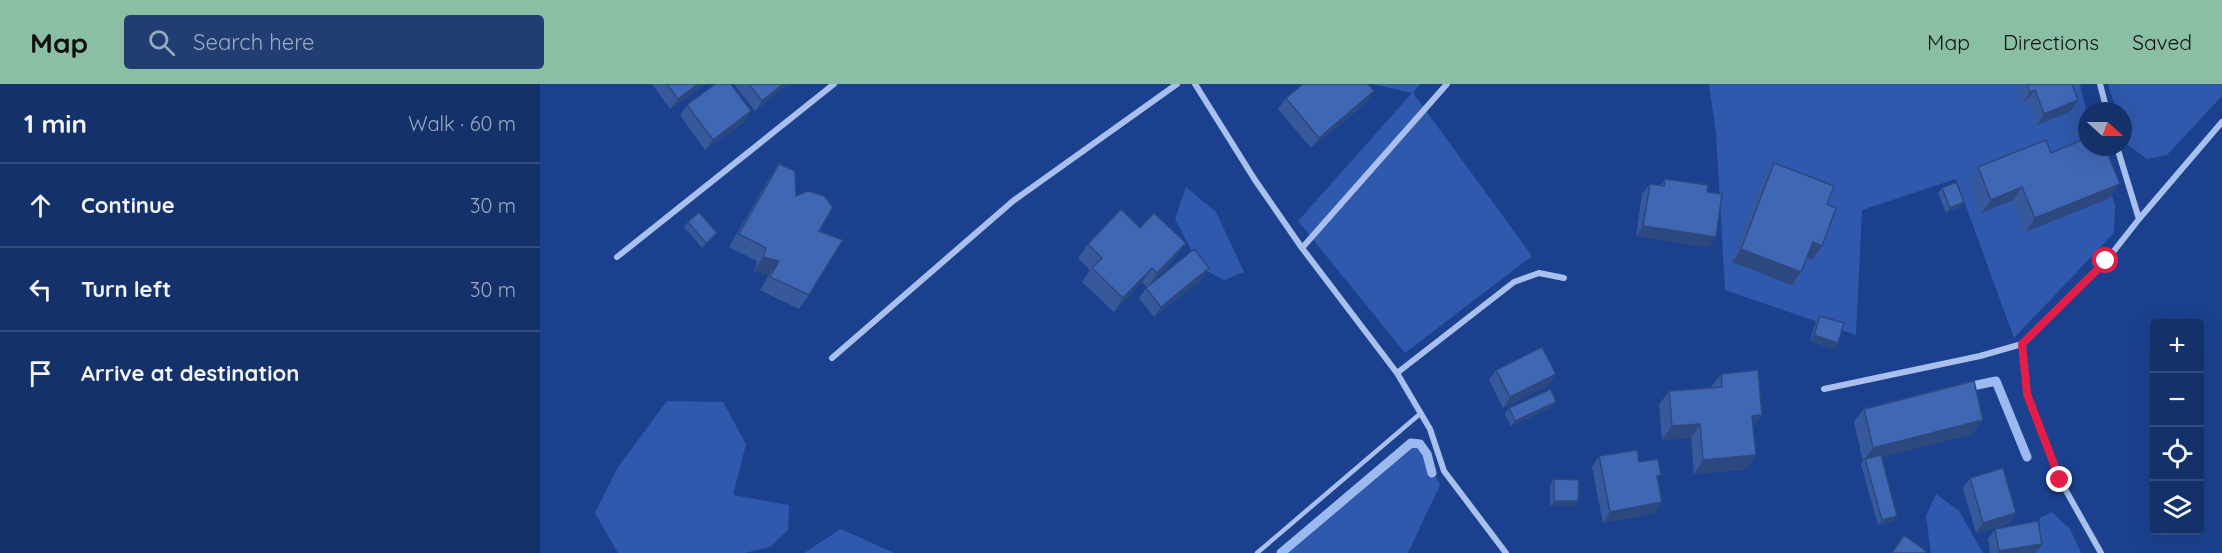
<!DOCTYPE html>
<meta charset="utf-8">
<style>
:root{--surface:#14316a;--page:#213d72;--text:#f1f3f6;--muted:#9da9c1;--line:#334c7e;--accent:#8abfa5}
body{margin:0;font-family:Quicksand,sans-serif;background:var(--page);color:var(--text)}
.controls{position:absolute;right:18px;bottom:18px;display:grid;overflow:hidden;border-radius:6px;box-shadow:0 6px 24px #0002}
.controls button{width:54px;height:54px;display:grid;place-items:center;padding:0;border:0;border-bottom:2px solid var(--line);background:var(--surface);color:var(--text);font:30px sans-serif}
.compass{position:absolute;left:1538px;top:18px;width:54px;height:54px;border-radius:50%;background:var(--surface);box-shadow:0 6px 24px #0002;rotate:111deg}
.stop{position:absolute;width:18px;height:18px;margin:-14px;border:4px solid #e11d48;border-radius:50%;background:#fff}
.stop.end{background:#e11d48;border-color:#fff;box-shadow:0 2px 6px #0008}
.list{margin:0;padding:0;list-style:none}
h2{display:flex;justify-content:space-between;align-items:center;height:78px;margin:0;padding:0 24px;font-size:26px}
h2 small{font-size:20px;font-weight:400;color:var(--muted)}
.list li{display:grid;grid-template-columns:39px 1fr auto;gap:18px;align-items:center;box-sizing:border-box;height:84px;padding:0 24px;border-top:2px solid var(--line)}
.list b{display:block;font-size:22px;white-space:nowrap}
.list em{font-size:20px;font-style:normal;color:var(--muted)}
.icon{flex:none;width:33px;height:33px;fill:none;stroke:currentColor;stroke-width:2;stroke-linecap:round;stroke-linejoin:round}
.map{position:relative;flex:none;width:1682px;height:469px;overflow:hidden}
header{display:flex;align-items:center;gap:36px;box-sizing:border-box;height:84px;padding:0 30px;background:var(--accent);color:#111}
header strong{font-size:28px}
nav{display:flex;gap:33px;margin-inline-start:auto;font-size:21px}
.search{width:420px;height:54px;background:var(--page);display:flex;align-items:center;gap:15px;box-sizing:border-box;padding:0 21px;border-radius:6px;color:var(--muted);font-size:22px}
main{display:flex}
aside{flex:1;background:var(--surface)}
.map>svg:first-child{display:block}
</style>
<header>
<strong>Map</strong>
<div class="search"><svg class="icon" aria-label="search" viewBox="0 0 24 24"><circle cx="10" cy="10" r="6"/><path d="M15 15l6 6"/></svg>Search here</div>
<nav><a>Map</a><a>Directions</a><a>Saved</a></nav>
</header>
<main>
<aside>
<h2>1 min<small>Walk · 60 m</small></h2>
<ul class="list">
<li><svg class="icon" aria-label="ahead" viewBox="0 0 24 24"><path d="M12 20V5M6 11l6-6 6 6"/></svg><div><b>Continue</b></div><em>30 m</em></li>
<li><svg class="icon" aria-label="left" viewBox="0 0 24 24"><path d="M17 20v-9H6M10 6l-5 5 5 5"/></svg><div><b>Turn left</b></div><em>30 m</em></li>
<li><svg class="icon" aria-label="arrive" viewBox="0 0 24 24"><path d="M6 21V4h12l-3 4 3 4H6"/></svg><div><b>Arrive at destination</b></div></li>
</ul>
</aside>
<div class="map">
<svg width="1682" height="469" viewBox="0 0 1682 469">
<rect width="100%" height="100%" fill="#1b418e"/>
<path fill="#2f59ac" d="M 832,0 L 880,0 L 873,9 L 992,172 L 865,269 L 758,137 L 872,9 Z
M 1169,0 L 1540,0 L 1547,31 L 1547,63 L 1557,63 L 1575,121 L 1574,149 L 1474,254 L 1416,95 L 1322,126 L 1316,251 L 1185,206 L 1176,49 Z
M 1568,0 L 1682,0 L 1682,12 L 1627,71 L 1607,75 L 1584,58 L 1583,27 L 1576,27 Z
M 646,103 L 676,128 L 704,188 L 684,196 L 661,184 L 635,135 Z
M 127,317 L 183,318 L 206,360 L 193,411 L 249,421 L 248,446 L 230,463 L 204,469 L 78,469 L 55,429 L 78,383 Z
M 871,359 L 880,360 L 900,401 L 868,469 L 742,469 Z
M 1396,410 L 1419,427 L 1443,469 L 1391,469 L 1386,432 Z
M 1512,428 L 1530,445 L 1541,469 L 1496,469 L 1500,434 Z
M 301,445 L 354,469 L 264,469 Z"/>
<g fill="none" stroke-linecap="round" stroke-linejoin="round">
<path stroke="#9cbaf0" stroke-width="9" d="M 1423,304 L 1456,297 L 1487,373
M 741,469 L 871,359 L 880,360 L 887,370 L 892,389"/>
<path stroke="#a9c0ee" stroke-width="4.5" d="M 717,469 L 881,329"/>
<path stroke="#a9c0ee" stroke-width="6" d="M 655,0 L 715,96 L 762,164 L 857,289 L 890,345 L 904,387 L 966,469
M 1560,0 L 1567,27
M 1599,135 L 1682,38
M 762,164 L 907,0
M 77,173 L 294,0
M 292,274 L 473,117 L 637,0
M 857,289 L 974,198 L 999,189 L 1024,194
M 1284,305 L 1440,272 L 1482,260
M 1561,469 L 1520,396 L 1487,310 L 1482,260 L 1566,177 L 1599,135 L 1577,63"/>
</g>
<path fill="#37599b" d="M 112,0 L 165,0 L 130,25 Z
M 194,0 L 248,0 L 215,27 Z
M 1476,0 L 1532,0 L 1531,27 L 1497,41 L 1487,16 L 1483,18 Z
M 746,14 L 827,18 L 771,64 L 738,25 Z
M 147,21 L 211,27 L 204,38 L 165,66 L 140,31 Z
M 1511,69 L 1570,114 L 1485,148 L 1473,116 L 1441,129 L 1429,97 L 1438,83 Z
M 1234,79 L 1272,176 L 1267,173 L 1261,188 L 1252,201 L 1192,178 L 1224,92 Z
M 239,80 L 256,112 L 279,147 L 269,211 L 259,225 L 220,206 L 229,191 L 214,187 L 217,177 L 189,163 L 230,93 Z
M 1125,95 L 1167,108 L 1176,153 L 1169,163 L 1096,152 L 1102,110 L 1110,100 L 1121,101 Z
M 1402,104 L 1420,123 L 1406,129 L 1398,109 Z
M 148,138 L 173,154 L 162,164 L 144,143 Z
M 600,144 L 636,173 L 611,200 L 662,195 L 614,233 L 599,214 L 607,203 L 602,198 L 574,228 L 542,198 L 550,186 L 538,174 L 548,160 Z
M 1280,232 L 1294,265 L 1270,257 L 1276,237 Z
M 956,286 L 1009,301 L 963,324 L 949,296 Z
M 1181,290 L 1213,344 L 1216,371 L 1206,385 L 1154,390 L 1151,354 L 1122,356 L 1119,321 L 1129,307 L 1171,303 Z
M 1016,318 L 1012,323 L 971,342 L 965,330 L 969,324 Z
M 1324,325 L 1433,350 L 1341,373 L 1353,437 L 1338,441 L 1321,380 L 1323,377 L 1314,338 Z
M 1059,372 L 1099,378 L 1118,396 L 1115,429 L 1063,439 L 1052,383 Z
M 1430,394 L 1469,440 L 1436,449 L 1423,404 Z
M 1014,395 L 1034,422 L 1010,422 L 1010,401 Z
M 1455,445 L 1496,469 L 1450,469 L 1448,455 Z"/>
<path fill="#2d487e" d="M 158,0 L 165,0 L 130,25 L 138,15 Z
M 243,0 L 248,0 L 215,27 L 222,17 Z
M 1495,6 L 1487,16 L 1483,18 L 1490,8 Z
M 834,7 L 827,18 L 771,64 L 779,54 Z
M 1538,16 L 1531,27 L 1497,41 L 1504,30 Z
M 211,27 L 204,38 L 165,66 L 173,56 Z
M 1580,100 L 1570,114 L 1485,148 L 1495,134 Z
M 1482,103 L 1473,116 L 1441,129 L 1451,116 Z
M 1424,118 L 1420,123 L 1406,129 L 1410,124 Z
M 1103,142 L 1176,153 L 1169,163 L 1096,152 Z
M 177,149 L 173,154 L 162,164 L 166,159 Z
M 1273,158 L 1282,162 L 1272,176 L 1263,172 Z
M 646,159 L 636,173 L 608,203 L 617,189 Z
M 1201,165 L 1261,188 L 1252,201 L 1192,178 Z
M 223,173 L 239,177 L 229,191 L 214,187 Z
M 612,184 L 602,198 L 574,228 L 583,214 Z
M 669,184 L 662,195 L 614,233 L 621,223 Z
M 1274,251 L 1298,259 L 1294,265 L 1270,257 Z
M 1016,290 L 1009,301 L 963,324 L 970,313 Z
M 1016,318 L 1012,323 L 971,342 L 975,337 Z
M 1222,331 L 1212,345 L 1212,332 Z
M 1443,336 L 1433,350 L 1326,377 L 1325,375 L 1333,364 Z
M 1160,340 L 1151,354 L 1122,356 L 1132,342 Z
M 1216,371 L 1206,385 L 1154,390 L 1163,376 Z
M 1014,417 L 1038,417 L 1034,422 L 1010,422 Z
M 1122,418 L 1115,429 L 1063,439 L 1070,428 Z
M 1476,429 L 1469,440 L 1436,449 L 1443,439 Z
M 1357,432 L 1353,437 L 1338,441 L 1342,436 Z
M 1502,460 L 1496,469 L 1458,469 L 1459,467 Z"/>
<path fill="#4067b4" stroke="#2d487e" stroke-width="1.5" d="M 127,0 L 158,0 L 138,15 Z
M 175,0 L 191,0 L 211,27 L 173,56 L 147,21 Z
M 209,0 L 243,0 L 222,17 Z
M 763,0 L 828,0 L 834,7 L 779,54 L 746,14 Z
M 1487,0 L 1532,0 L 1538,16 L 1504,30 L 1495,6 L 1490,8 Z
M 1547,54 L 1547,63 L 1565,63 L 1580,100 L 1495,134 L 1482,103 L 1451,116 L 1438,83 L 1506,56 L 1511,69 Z
M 1234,79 L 1294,102 L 1287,120 L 1296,124 L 1282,162 L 1273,158 L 1261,188 L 1201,165 Z
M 239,80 L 255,87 L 256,112 L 268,107 L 284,112 L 293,123 L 279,147 L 303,156 L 269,211 L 230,193 L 239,177 L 223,173 L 226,164 L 199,150 Z
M 1125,95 L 1168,101 L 1167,108 L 1182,110 L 1176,153 L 1103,142 L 1110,100 L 1124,102 Z
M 1416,98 L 1424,118 L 1410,124 L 1402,104 Z
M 581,125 L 600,144 L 614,129 L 646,159 L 617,189 L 612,184 L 583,214 L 552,184 L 562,174 L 548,160 Z
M 159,128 L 177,149 L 166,159 L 148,138 Z
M 654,165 L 669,184 L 621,223 L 606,204 Z
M 1280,232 L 1304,239 L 1298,259 L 1274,251 Z
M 1002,263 L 1016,290 L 970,313 L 956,286 Z
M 1218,286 L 1222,331 L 1212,332 L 1216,371 L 1163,376 L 1160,340 L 1132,342 L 1129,307 L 1182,303 L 1181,290 Z
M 1434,297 L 1443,336 L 1333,364 L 1324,325 Z
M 1011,305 L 1016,318 L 975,337 L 969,324 Z
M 1097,366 L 1099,378 L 1118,375 L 1121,391 L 1117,392 L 1122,418 L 1070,428 L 1059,372 Z
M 1341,371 L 1357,432 L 1342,436 L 1325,375 Z
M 1463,384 L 1476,429 L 1443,439 L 1430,394 Z
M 1014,395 L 1039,396 L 1038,417 L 1014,417 Z
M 1498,437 L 1502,460 L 1459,467 L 1455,445 Z
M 1364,451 L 1386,467 L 1385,469 L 1352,469 Z"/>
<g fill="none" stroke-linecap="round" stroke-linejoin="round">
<path stroke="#e11d48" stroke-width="8" d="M 1520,396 L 1487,310 L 1482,260 L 1566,177"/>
</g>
</svg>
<div class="controls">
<button>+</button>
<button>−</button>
<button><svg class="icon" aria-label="locate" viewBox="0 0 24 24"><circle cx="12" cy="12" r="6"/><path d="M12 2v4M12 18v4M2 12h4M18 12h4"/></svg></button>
<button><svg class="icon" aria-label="layers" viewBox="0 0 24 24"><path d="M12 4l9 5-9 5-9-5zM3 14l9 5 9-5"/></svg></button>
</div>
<svg class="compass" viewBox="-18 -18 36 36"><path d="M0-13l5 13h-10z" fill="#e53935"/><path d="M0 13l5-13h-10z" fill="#9da9c1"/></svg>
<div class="stop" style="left:1566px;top:177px"></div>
<div class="stop end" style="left:1520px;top:396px"></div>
</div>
</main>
